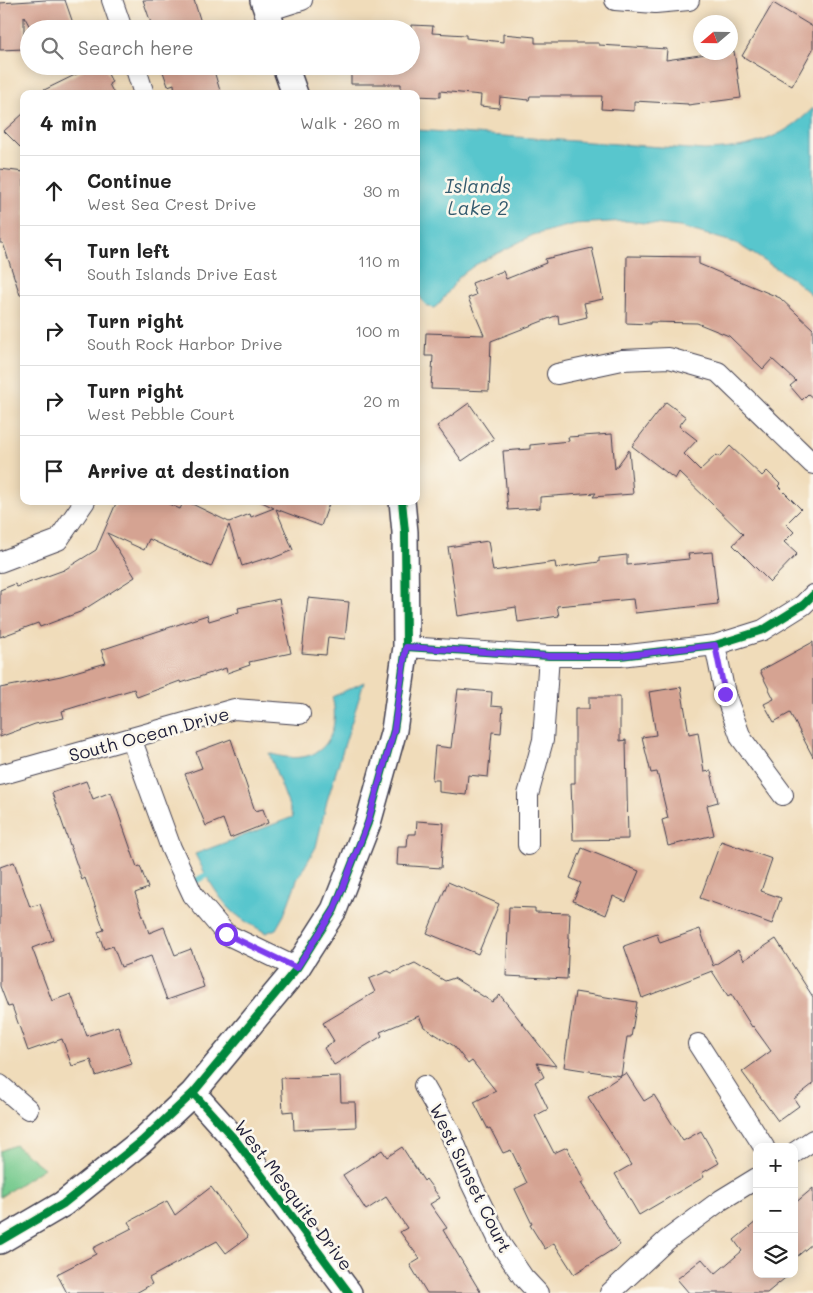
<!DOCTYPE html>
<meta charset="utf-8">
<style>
:root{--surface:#fff;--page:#f6f6f6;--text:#222;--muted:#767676;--line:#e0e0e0}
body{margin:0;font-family:Mali,sans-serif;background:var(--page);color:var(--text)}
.controls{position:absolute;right:15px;bottom:15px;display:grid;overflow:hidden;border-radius:10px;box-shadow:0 2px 12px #0003}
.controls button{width:45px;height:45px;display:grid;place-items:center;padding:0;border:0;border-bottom:1px solid var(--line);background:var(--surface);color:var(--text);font:25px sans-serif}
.compass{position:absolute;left:693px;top:15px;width:45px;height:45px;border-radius:50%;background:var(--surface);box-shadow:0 2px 12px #0003;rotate:250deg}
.stop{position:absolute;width:15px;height:15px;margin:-11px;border:4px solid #7c3aed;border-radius:50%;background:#fff}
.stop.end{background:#7c3aed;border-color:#fff;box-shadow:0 1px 5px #0008}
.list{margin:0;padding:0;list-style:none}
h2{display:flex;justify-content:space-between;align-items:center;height:65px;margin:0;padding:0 20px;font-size:21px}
h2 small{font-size:16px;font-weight:400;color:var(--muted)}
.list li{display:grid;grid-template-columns:32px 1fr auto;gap:15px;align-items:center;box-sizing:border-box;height:70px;padding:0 20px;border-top:1px solid var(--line)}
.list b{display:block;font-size:19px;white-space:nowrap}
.list p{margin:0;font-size:16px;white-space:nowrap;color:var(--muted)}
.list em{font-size:16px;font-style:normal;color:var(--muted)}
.icon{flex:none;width:28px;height:28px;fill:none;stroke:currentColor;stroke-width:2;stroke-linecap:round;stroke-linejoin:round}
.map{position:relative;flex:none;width:813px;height:1293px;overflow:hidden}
.search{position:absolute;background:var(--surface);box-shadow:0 2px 12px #0003;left:20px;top:20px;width:400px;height:55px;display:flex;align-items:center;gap:12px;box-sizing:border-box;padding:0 18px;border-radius:28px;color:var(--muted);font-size:19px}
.panel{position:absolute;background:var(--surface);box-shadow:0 2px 12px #0003;left:20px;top:90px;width:400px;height:415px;border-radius:10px}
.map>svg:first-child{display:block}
</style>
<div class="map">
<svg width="813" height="1293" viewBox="0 0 813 1293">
<rect width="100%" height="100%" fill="#fbf7ec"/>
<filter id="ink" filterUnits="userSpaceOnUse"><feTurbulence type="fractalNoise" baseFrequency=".02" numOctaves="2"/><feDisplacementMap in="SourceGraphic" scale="10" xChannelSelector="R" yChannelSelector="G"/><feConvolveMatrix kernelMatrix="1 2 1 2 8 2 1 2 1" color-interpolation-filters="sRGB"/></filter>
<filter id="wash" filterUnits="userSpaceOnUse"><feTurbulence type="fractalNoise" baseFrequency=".0096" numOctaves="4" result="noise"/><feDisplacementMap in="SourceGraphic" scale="20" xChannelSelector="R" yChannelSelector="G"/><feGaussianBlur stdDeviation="1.12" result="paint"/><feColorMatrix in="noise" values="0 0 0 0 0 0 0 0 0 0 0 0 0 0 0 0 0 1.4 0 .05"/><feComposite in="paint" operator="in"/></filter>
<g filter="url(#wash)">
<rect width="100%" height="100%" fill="#f0dcba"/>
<path fill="#76ca8e" stroke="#4c7664" d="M 15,1145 L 44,1168 L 0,1197 L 0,1151 Z"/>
<path fill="#59c6cd" stroke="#3e7484" d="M 813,108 L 813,296 L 793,279 L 736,243 L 680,227 L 626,221 L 575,224 L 533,235 L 475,265 L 460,276 L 440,303 L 434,308 C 422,307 420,296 416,286 L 416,130 L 704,150 C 747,149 782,140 813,108 Z
M 364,682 L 327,801 L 316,847 L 297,880 L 284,915 L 276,929 L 266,933 C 258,928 249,924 242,919 C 221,905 206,876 195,854 L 293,817 L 269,753 C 295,762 325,760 333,728 C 335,718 335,708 332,697 Z"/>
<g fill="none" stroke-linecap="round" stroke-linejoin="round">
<path stroke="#59c6cd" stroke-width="6" d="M 190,884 L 212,872"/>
</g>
<g id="blocks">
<path fill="#d5a392" d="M 46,0 L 65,0 L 75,29 L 31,29 L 24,16 L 24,49 L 0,50 L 0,3 Z
M 143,0 L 194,0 L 203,29 L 153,29 Z
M 773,3 L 813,27 L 813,49 L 792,86 L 742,56 Z
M 411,25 L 433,26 L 432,33 L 466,35 L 466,38 L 503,42 L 503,34 L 535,37 L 535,43 L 599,43 L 599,45 L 667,49 L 666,60 L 720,52 L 730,52 L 730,51 L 734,51 L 741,98 L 688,105 L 688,104 L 634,101 L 634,111 L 601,109 L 602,96 L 530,96 L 529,100 L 500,97 L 499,108 L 480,106 L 481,95 L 440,91 L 440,97 L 416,96 L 416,94 L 401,94 L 401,84 L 351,84 L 351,66 L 411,66 Z
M 80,66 L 104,66 L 112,82 L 109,84 L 114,94 L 36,94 L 83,71 Z
M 161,66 L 216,66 L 217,70 L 214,71 L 221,94 L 175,94 L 174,84 L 168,86 Z
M 24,113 L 24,151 L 4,131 Z
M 0,169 L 24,172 L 24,295 L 20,295 L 3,243 L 0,243 Z
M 592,248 L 603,299 L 584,303 L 587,317 L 559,324 L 558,315 L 491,341 L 489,391 L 431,389 L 433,356 L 425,356 L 426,333 L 484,335 L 468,298 L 476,295 L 472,283 L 503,271 L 506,279 L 546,263 L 545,259 Z
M 627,256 L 699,257 L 699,264 L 780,298 L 813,329 L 813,398 L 808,394 L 802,400 L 790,386 L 796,381 L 772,359 L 763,369 L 729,336 L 697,323 L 650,322 L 650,324 L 626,323 Z
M 666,402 L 686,417 L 679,426 L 697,440 L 684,454 L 700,470 L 716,455 L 720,457 L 730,446 L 762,476 L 767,471 L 780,484 L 778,486 L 801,509 L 786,524 L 794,532 L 784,542 L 797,554 L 770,582 L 733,545 L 743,534 L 679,472 L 675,479 L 632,446 Z
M 469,403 L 494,439 L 462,461 L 437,426 Z
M 612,434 L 615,469 L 629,450 L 633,494 L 593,497 L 596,493 L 540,497 L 540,508 L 508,510 L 503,451 L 530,449 L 530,445 L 569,441 L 568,437 Z
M 117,501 L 162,501 L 180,509 L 184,501 L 186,501 L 229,522 L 250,514 L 251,517 L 274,508 L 260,501 L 330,501 L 321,526 L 276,509 L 293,550 L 271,559 L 270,557 L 242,566 L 229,525 L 211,567 L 149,539 L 144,550 L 107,533 L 135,577 L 80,612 L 40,627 L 38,623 L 0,637 L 0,590 L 15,584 L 17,587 L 64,570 L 96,550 Z
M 488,541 L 493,571 L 555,562 L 556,568 L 599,562 L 599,558 L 627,555 L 627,565 L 689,559 L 688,554 L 712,552 L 718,604 L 635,613 L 633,599 L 557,606 L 559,616 L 518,622 L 516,607 L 458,616 L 448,547 Z
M 308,598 L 349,602 L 345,639 L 328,637 L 326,655 L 302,653 Z
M 279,599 L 291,653 L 249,662 L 250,665 L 227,673 L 226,668 L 181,683 L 180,681 L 137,697 L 134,689 L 62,711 L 64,718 L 35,724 L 0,737 L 0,688 L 61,676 L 106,663 L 101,650 L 207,615 L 209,621 L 239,612 L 238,608 Z
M 813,642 L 813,757 L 790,713 L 774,722 L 764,704 L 774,699 L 760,671 Z
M 681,687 L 689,734 L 698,732 L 704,772 L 711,771 L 718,802 L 707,805 L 714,835 L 668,846 L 662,820 L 668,818 L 657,772 L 651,773 L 642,737 L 656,735 L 649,692 Z
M 458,689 L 492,692 L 491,706 L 503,707 L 501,733 L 492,732 L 488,777 L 468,775 L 466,795 L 439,792 L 439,780 L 432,780 L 435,746 L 451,748 Z
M 589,697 L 620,697 L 620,741 L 626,740 L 628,839 L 573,840 L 571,783 L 575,783 L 575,709 L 589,709 Z
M 231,739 L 255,811 L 263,809 L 268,823 L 230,838 L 223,819 L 206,826 L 185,774 L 202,768 L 196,752 Z
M 86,781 L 93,799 L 111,792 L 137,867 L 140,866 L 148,888 L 135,893 L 149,933 L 164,927 L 175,955 L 191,949 L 204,987 L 167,1000 L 151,956 L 121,967 L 113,946 L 104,949 L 98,932 L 104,930 L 85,878 L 82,880 L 52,793 Z
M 417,821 L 444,823 L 441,868 L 397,865 L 398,847 L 407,847 L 408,834 L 416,834 Z
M 721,841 L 772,859 L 761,891 L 781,898 L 772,924 L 700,898 Z
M 582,848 L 639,871 L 626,902 L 613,896 L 606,915 L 573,901 L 581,883 L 570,878 Z
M 14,862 L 30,907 L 40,904 L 53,940 L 32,948 L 52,1001 L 71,994 L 87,1036 L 118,1026 L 132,1064 L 96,1076 L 91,1060 L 72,1066 L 62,1039 L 28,1051 L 12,1006 L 8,1007 L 0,986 L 0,867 Z
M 448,882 L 499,904 L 478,954 L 427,933 Z
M 509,907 L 535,908 L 535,912 L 570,913 L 567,979 L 506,976 Z
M 700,929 L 713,966 L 738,950 L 744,960 L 776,939 L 813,997 L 813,1084 L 794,1099 L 799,1106 L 778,1121 L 742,1072 L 771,1051 L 753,1026 L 752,1027 L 731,994 L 728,996 L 712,971 L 642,998 L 624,946 L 657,934 L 660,943 Z
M 415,963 L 445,981 L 454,978 L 492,1002 L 500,995 L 556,1066 L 537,1063 L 544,1077 L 535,1082 L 548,1109 L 535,1116 L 554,1153 L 567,1147 L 584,1181 L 581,1183 L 620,1245 L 574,1274 L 554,1243 L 545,1249 L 530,1225 L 532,1224 L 515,1189 L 527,1183 L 511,1150 L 503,1153 L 490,1128 L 488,1129 L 474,1102 L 496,1091 L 472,1061 L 468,1064 L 454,1046 L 424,1027 L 419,1016 L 380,1032 L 382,1036 L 334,1065 L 324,1048 L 334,1041 L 323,1023 L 375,992 L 369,979 L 388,971 L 392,973 Z
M 575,992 L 637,1002 L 631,1037 L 627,1037 L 621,1076 L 626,1073 L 644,1101 L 654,1095 L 683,1141 L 701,1131 L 719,1163 L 702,1173 L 704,1177 L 639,1215 L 615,1174 L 631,1165 L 588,1097 L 621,1076 L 564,1067 Z
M 340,1076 L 341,1102 L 355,1102 L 356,1127 L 294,1130 L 293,1111 L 283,1112 L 281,1078 Z
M 402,1147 L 424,1181 L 426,1179 L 440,1198 L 430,1204 L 447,1228 L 443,1230 L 481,1293 L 427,1293 L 410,1265 L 420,1259 L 400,1232 L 407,1228 L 386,1197 L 366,1210 L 343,1175 L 382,1150 L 387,1157 Z
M 211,1187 L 248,1237 L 226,1253 L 217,1241 L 149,1278 L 152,1284 L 136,1293 L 67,1293 L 57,1274 L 96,1254 L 93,1248 L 132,1228 L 128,1222 L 167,1201 L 175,1215 Z
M 813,1188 L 813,1243 L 794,1259 L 794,1204 Z
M 757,1221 L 757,1274 L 790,1274 L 767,1293 L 689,1293 L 677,1279 L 702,1259 L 715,1274 L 742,1251 L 734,1240 Z"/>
</g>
</g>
<g filter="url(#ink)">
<use href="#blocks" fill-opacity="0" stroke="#413e4e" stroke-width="1"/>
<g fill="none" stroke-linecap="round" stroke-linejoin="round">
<g stroke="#413e4e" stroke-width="22">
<path id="minor" d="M 112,0 L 122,29
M 615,0 L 655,3 L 689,0
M 267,11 L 302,0
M 135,66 L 144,94
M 557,374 L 622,360 L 669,358 L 718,372 L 813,464
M 0,562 L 58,540 L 85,501
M 715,645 L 725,694 L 741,738 L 783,795
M 406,647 L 549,656 L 620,656 L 715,645 L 763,630 L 803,605 L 813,595
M 131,738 L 171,848 L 193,895 L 226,934 L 297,968
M 0,775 L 234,709 L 300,714
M 528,845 L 528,795 L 543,740 L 549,656
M 698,1044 L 764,1147
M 0,1085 L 28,1109
M 424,1086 L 450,1132 L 470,1181 L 501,1245 L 523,1277 L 538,1293
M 794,1153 L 813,1140
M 610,1293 L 667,1240 L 721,1200 L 757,1178"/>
</g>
<g stroke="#413e4e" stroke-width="28">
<path id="tertiary" d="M 263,0 L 273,29
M 285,66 L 295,94
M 193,1093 L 237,1142 L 349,1293
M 0,1241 L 63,1204 L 142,1141 L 193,1093 L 297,968 L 334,910 L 368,823 L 394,730 L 406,647 L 405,532 L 402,501"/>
</g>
<use href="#minor" stroke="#fff" stroke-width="20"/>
<use href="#tertiary" stroke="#fff" stroke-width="25"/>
<g stroke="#fbf7ec" stroke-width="11">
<path id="cycleway" d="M 406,647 L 549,656 L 620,656 L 715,645 L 763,630 L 803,605 L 813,595
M 193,1093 L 237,1142 L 349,1293
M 0,1241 L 63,1204 L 142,1141 L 193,1093 L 297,968 L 334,910 L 368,823 L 394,730 L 406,647 L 405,532 L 402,501"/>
</g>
<use href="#cycleway" stroke="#00873e" stroke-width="8"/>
</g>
</g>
<g fill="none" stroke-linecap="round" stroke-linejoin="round" filter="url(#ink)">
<path stroke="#7c3aed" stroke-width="6" d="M 226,934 L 297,968 L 334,910 L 368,822 L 394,730 L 406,647 L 549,656 L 620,656 L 715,645 L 725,694"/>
</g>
<g text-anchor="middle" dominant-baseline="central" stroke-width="5" stroke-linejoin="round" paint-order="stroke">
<g font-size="18" fill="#22223b" stroke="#fbf7ec">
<text transform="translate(149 734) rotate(-15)">South Ocean Drive</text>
<text transform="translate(471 1178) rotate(64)">West Sunset Court</text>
<text transform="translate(294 1195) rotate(53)">West Mesquite Drive</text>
</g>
<g font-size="19" font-style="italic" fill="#355b6e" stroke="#fbf7ec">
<text x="478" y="185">Islands<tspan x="478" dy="22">Lake 2</tspan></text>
</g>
</g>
</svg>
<div class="controls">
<button>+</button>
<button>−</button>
<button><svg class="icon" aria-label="layers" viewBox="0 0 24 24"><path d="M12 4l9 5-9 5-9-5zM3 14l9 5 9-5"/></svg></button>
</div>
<svg class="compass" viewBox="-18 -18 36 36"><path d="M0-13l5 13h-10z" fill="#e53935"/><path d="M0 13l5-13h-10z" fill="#767676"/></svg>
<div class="stop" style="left:226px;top:934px"></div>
<div class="stop end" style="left:725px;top:694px"></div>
<div class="search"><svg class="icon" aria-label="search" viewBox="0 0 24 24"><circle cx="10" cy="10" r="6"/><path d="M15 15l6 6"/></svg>Search here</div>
<section class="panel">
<h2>4 min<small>Walk · 260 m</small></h2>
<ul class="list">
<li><svg class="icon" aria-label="ahead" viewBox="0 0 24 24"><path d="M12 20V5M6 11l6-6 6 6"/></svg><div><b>Continue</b><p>West Sea Crest Drive</p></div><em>30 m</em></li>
<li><svg class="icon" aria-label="left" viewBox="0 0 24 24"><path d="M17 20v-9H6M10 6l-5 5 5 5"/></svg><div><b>Turn left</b><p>South Islands Drive East</p></div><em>110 m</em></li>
<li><svg class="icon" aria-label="right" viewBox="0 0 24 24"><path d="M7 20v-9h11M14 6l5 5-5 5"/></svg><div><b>Turn right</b><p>South Rock Harbor Drive</p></div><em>100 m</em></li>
<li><svg class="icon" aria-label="right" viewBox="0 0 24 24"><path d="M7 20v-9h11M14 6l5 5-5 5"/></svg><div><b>Turn right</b><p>West Pebble Court</p></div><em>20 m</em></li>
<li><svg class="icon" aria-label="arrive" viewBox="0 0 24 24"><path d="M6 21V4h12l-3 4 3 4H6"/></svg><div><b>Arrive at destination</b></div></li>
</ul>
</section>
</div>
